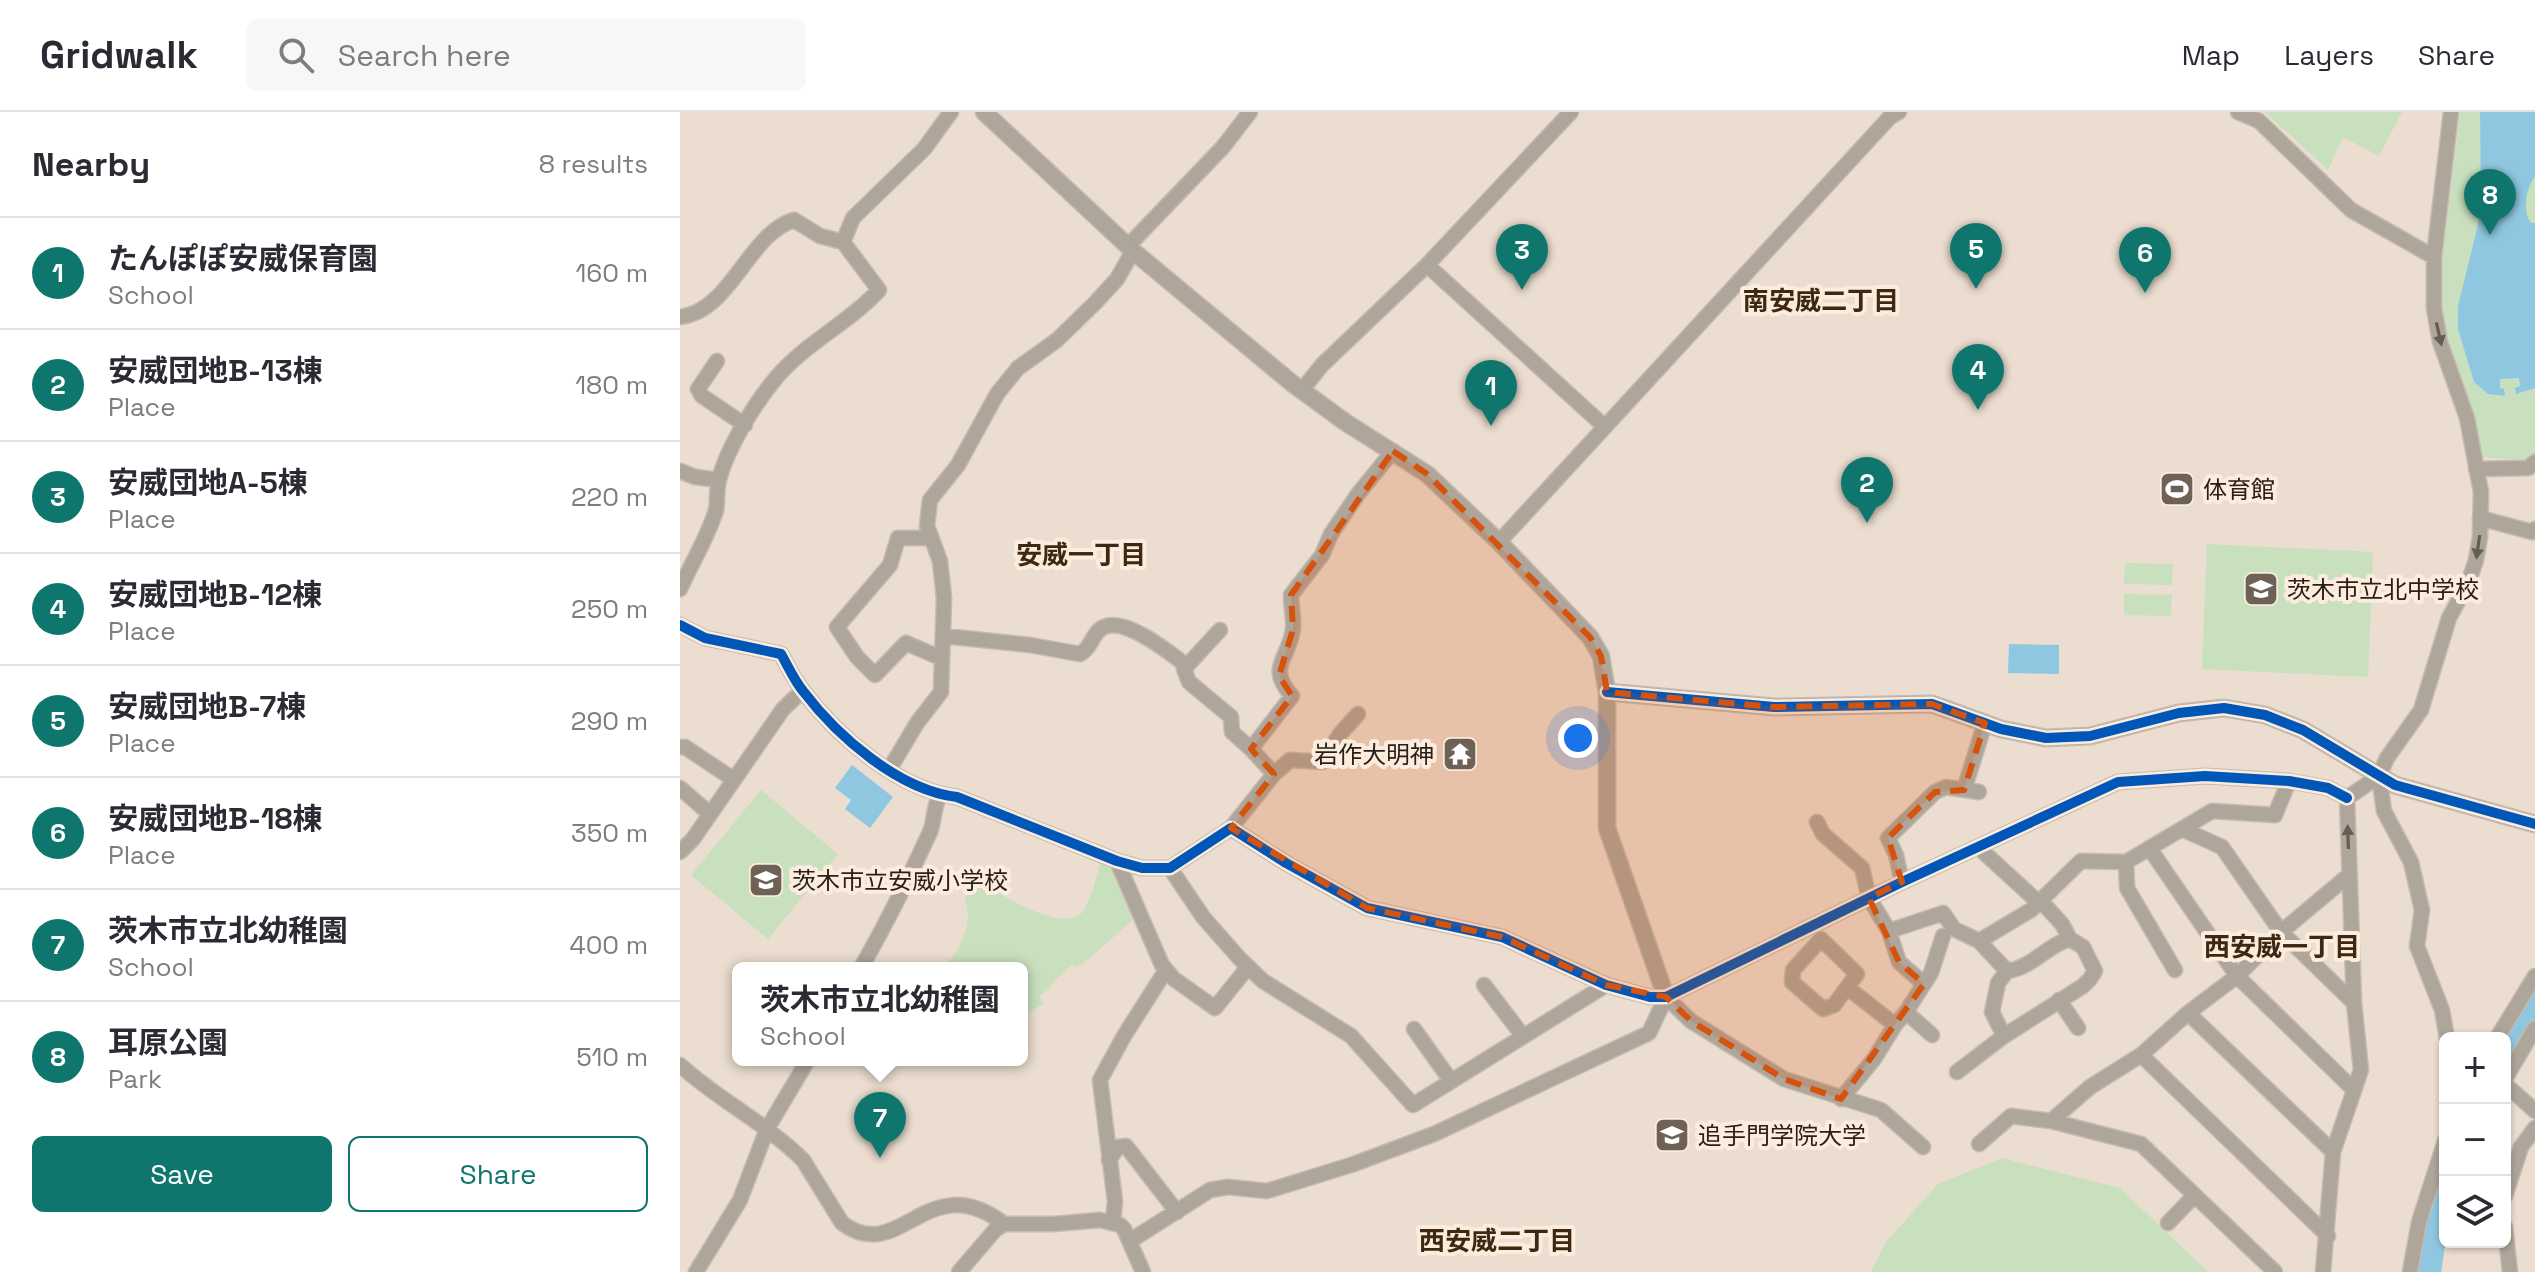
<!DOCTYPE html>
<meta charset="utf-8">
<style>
:root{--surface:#fff;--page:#f7f7f7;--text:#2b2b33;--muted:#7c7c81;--line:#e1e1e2;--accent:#0f766e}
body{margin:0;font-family:"Space Grotesk","Noto Sans JP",sans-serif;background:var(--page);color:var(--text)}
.controls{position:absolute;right:24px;bottom:24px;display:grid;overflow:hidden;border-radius:12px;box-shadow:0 2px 6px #0004}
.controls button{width:72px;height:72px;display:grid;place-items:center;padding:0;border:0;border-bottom:2px solid var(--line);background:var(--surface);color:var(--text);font:40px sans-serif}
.you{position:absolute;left:898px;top:626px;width:28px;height:28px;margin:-20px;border:6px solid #fff;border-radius:50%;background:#1a73e8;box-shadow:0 0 0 12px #1a73e833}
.badge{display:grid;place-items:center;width:52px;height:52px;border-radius:50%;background:var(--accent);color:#fff;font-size:26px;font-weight:700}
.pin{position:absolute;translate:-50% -66px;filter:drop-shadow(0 2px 4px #0008)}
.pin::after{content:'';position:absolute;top:42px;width:28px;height:24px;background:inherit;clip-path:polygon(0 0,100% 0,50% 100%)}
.popup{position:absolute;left:52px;top:850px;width:296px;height:104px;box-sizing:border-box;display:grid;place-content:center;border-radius:12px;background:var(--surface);filter:drop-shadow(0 2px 6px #0005);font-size:26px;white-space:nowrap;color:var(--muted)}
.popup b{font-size:30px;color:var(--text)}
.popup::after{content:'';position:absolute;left:50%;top:100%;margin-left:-16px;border:16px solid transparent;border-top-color:var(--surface)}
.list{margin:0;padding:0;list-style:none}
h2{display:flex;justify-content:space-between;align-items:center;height:104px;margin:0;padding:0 32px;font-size:34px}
h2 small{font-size:26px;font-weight:400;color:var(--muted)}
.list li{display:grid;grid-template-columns:52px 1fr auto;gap:24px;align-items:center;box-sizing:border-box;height:112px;padding:0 32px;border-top:2px solid var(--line)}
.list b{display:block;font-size:30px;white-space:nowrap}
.list p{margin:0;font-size:26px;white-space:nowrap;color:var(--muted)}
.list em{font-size:26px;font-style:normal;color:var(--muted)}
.actions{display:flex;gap:16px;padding:24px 32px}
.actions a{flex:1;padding:18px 0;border:2px solid var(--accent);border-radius:12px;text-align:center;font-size:28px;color:var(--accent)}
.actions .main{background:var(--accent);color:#fff}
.icon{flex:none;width:44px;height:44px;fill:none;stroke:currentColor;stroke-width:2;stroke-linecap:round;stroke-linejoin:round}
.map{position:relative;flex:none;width:1855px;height:1160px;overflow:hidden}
header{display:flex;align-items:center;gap:48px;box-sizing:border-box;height:112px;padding:0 40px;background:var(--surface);border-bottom:2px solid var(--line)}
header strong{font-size:38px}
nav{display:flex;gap:44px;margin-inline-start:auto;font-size:28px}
.search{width:560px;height:72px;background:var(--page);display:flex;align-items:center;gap:20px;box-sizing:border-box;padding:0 28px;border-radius:12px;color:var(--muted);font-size:30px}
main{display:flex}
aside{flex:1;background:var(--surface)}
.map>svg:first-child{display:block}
</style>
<header>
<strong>Gridwalk</strong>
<div class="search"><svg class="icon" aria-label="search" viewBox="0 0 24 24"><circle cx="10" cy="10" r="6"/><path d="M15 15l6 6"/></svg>Search here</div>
<nav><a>Map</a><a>Layers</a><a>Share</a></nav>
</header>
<main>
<aside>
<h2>Nearby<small>8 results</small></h2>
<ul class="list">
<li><span class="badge">1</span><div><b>たんぽぽ安威保育園</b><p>School</p></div><em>160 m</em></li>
<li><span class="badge">2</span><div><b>安威団地B-13棟</b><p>Place</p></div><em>180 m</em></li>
<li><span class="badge">3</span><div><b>安威団地A-5棟</b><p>Place</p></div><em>220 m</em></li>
<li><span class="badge">4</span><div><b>安威団地B-12棟</b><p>Place</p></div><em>250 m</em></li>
<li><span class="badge">5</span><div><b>安威団地B-7棟</b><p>Place</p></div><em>290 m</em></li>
<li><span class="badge">6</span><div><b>安威団地B-18棟</b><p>Place</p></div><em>350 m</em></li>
<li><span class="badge">7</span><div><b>茨木市立北幼稚園</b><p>School</p></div><em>400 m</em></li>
<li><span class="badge">8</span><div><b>耳原公園</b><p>Park</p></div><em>510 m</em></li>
</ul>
<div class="actions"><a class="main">Save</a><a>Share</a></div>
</aside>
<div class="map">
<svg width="1855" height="1160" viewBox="0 0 1855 1160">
<rect width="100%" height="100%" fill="#ebddcf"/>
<path fill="#c9e0be" d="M 1585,0 L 1722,0 L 1699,44 L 1663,25 L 1648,58 Z
M 1780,0 L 1855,0 L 1855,345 L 1850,349 L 1802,345 L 1796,315 L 1781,275 L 1761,205 L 1759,175 Z
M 1527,432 L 1693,440 L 1688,565 L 1522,557 Z
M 1445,451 L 1493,452 L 1492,473 L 1444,472 Z
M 1444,482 L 1492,483 L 1491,504 L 1444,503 Z
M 81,678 L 158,742 L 88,827 L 11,763 Z
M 420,751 L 432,755 L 454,807 L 404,851 L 396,855 L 393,852 L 372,871 L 371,875 L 359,885 L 364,892 L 342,903 L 342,856 L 264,856 C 280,837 294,812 285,787 C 292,773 305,771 319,771 L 321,782 C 336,792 389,820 403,799 C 412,786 416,766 420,751 Z
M 1322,1046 L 1440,1076 L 1528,1160 L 1191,1160 L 1206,1130 L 1258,1072 Z"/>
<path fill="#8fc7e1" d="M 1800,0 L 1855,0 L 1855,65 C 1846,75 1842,100 1851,111 L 1855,111 L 1855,276 L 1836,282 L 1835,276 L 1840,274 L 1839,266 L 1820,267 L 1820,276 L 1824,277 L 1825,284 L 1808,282 L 1794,270 L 1778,217 L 1778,194 L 1798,113 L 1801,83 Z
M 1329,532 L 1379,533 L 1379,562 L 1328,561 Z
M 172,653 L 213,685 L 190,716 L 165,697 L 171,688 L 155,676 Z"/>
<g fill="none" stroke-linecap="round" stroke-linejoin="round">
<path stroke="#8fc7e1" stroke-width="24" d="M 1825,937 L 1855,882
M 1749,1160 L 1756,1113 L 1765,1082"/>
<g stroke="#c6bbb0" stroke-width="17">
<path id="minor" d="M 1558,0 L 1579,9 L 1671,98 L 1754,145
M 448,134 L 543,35 L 570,0
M 747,153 L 925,315
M 0,205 C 51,199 68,122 114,108 L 140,124 L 163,130
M 37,249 L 18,277 L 22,284 L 65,313
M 622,278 L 642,253 L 747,153 L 891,0
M 1796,357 L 1848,356 L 1855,350
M 0,359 L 15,365 L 39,368
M 1800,406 L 1852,420 L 1855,417
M 249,426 L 218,426 L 210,453 L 157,515 L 177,545 L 195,563 L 226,531 L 261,546
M 819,430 L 1210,5 L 1219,0
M 0,477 C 11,452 28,425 36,398 C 38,389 36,378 39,368 C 47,336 75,291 96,266 C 125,231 169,211 199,178 L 163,130 L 173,106 L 244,37 L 271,0
M 0,513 L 25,526 L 101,542 C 108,554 114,568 123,579 C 158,625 219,678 277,685 L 437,749 L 462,756 L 490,756 L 551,716 L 606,751 L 687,796 L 822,825 L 926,873 L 970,885 L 986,885 L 1222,770 L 1438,670 L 1525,664 L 1609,669 L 1648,676 L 1667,686
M 540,518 L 504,557 L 509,570 L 551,605 L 552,620 L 571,637
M 264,524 L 350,533 L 400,542 C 411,537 413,519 424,515 C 446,505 490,541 507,554
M 0,635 L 5,635 L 53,667
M 209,658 L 237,611 L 261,580 L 264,486 L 260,449 L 247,414 L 250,388 L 278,353 L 317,282 L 338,256 L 377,228 L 416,190 L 437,167 L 453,139
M 594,662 L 610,648 L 642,650 L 660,622 L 678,602
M 0,676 L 30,702
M 1284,678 L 1305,611
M 1667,686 L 1699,664
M 1137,710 L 1143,722 L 1182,756 L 1189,786 L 1209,819 L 1219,850 L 1244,872
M 551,716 L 594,662 L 571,637 L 612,584 C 586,555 609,547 613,517 C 614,506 611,494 611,483 L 642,443 L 651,422 L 678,382 L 713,339
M 1502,717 L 1542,735 L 1601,820 L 1674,891
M 1298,735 L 1358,790
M 1470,737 L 1557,864 L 1674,978
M 0,740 L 13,727 L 103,597 L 122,579
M 437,749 L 482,853 L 494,867 L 535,896 L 568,855
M 1446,750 L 1447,776 L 1495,858
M 490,756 L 523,805 L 560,847 L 583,869 L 671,924 L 733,993 L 926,873
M 1222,770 L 1216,743 L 1208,726 L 1255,680 L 1266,675 L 1299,680
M 1360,788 L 1382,812 L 1390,827
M 1209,819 L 1263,801 L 1274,817 L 1299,829 L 1327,859 L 1318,871 L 1312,900 L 1324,924
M 1141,827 L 1177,862 L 1154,893 L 1143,897 L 1112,870 L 1113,858 Z
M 1299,829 L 1351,798 L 1401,749 L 1446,750 L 1532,699 L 1595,703 L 1609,669
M 181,856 C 206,812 229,766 250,720 C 255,708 253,695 260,683
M 804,873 L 843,924
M 1168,876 L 1215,913
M 986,885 L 1011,909 L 1104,967 L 1201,998 L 1243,1035
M 1379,888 L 1398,916
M 1226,900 L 1252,923
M 1508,901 L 1653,1040
M 734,917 L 771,969
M 1767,926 L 1762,898 L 1737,834 L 1742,798 L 1731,750 L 1704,699 L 1699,664 L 1707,646 L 1741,598 L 1769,506 L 1789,469 L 1796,448 L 1800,425 L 1801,380 L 1787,306 L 1760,230 L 1754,196 L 1754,145 L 1771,0
M 1817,926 L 1855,864
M 1461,943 L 1648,1124
M 0,953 C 38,988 86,1011 123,1048 L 162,1111 C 220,1155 247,1053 324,1112
M 1277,960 L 1324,924 L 1403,874 L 1410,867 L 1415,859 L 1403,835 L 1390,827 C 1367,833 1352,856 1327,859
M 1825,967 L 1855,916
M 1825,972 L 1855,999
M 1161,987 L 1194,947 L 1215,913 L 1226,900 L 1251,861 L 1263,824
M 1371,1009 L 1410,975 L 1461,943 L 1508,901 L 1557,864 L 1601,820 L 1669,763
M 1299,1032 L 1331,1004 L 1371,1009 L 1461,1032 L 1595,1160
M 429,1048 L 438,1035 L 446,1034 L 497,1100
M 1825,1084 L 1841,1035 L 1855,1016
M 433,1110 L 435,1089 L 420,968 L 444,924 L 486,858
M 1488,1111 L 1514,1084
M 1825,1115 L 1830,1160
M 450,1129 L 530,1078 L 548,1075 L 587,1079 L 674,1052 L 754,1022 L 969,921 L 986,885
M 16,1160 L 60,1088 L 87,1017 L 128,948
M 279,1160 L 315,1118 L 324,1112 L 374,1112 L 420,1108 L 440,1113 L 444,1117 L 463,1160
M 1643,1160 L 1653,1040 L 1681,958 L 1674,891 L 1667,686
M 1730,1160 L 1739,1110 L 1765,1029"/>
</g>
<g stroke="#c6bbb0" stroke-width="19">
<path id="tertiary" d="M 304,0 L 453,139 L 613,272 L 665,310 L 747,362 L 819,430 L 910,525 L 921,544 L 927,580 L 927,716 L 986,885
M 927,580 L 1094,595 L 1252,592 L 1321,617 L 1366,626 L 1410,624 L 1499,601 L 1544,596 L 1585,603 L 1623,618 L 1715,673 L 1855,712"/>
</g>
<use href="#minor" stroke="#aea59b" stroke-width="14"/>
<use href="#tertiary" stroke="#aea59b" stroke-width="16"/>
<g stroke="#fcecdd" stroke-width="15">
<path id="cycleway" d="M 0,513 L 25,526 L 101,542 C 108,554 114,568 123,579 C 158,625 219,678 277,685 L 437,749 L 462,756 L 490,756 L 551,716 L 606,751 L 687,796 L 822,825 L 926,873 L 970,885 L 986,885 L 1222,770 L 1438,670 L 1525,664 L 1609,669 L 1648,676 L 1667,686
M 927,580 L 1094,595 L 1252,592 L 1321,617 L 1366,626 L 1410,624 L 1499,601 L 1544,596 L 1585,603 L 1623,618 L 1715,673 L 1855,712"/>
</g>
<use href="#cycleway" stroke="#0057b8" stroke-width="10"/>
</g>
<defs><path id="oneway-solid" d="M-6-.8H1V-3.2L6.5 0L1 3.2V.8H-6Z" transform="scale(2)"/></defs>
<g fill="#655c52">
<use href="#oneway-solid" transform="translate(1759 222) rotate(77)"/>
<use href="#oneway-solid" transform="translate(1798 435) rotate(98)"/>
<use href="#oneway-solid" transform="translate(1668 725) rotate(-92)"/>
</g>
<path fill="#d5530d" fill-opacity="0.2" stroke="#d5530d" stroke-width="6" stroke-dasharray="16 10" stroke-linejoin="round" d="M 713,339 L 747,362 L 910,525 L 921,544 L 927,580 L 1094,595 L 1252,592 L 1305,611 L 1284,678 L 1255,680 L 1208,726 L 1222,770 L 1189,786 L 1219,850 L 1244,872 L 1161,987 L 1104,967 L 1011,909 L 986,885 L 926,873 L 822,825 L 687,796 L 551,716 L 594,662 L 571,637 L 612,584 L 599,564 L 613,517 L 611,483 Z"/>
<defs>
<g id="stadium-square" transform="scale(1.8)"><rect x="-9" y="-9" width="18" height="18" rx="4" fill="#6e6257" stroke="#fcecdd"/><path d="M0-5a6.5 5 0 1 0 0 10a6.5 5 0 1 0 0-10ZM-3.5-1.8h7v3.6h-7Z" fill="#fff"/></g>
<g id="school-square" transform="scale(1.8)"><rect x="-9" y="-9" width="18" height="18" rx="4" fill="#6e6257" stroke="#fcecdd"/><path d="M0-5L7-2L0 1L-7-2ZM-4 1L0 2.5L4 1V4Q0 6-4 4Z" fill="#fff"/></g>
<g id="temple-square" transform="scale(1.8)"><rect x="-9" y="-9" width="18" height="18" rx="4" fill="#6e6257" stroke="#fcecdd"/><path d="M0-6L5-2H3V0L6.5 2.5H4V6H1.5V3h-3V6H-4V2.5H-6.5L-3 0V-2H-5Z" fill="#fff"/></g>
<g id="university-square" transform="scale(1.8)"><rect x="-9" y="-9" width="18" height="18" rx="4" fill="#6e6257" stroke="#fcecdd"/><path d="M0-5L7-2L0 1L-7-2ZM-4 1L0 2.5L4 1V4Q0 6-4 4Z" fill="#fff"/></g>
</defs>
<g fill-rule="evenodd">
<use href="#stadium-square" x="1497" y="377"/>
<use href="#school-square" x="1581" y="477"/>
<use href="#temple-square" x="780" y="642"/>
<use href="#school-square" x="86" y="768"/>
<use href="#university-square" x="992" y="1023"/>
</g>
<g text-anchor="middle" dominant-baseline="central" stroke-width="8" stroke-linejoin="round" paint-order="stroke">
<g font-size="24" fill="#2a2017" stroke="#fcecdd" text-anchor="start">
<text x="1523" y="377">体育館</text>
<text x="1607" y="477">茨木市立北中学校</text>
<text x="754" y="642" text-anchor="end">岩作大明神</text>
<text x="112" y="768">茨木市立安威小学校</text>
<text x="1018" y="1023">追手門学院大学</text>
</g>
<g font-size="26" font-weight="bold" fill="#3c2813" stroke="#fcecdd">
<text x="1141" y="189">南安威二丁目</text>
<text x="401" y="443">安威一丁目</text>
<text x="1602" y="835">西安威一丁目</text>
<text x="817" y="1129">西安威二丁目</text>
</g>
</g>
</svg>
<div class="controls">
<button>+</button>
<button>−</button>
<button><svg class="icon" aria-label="layers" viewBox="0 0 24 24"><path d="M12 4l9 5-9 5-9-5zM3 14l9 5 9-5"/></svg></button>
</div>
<div class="you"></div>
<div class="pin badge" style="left:811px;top:314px">1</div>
<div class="pin badge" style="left:1187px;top:411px">2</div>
<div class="pin badge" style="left:842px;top:178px">3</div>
<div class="pin badge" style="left:1298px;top:298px">4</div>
<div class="pin badge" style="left:1296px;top:177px">5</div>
<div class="pin badge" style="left:1465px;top:181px">6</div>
<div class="pin badge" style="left:200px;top:1046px">7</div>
<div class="popup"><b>茨木市立北幼稚園</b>School</div>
<div class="pin badge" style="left:1810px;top:123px">8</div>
</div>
</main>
